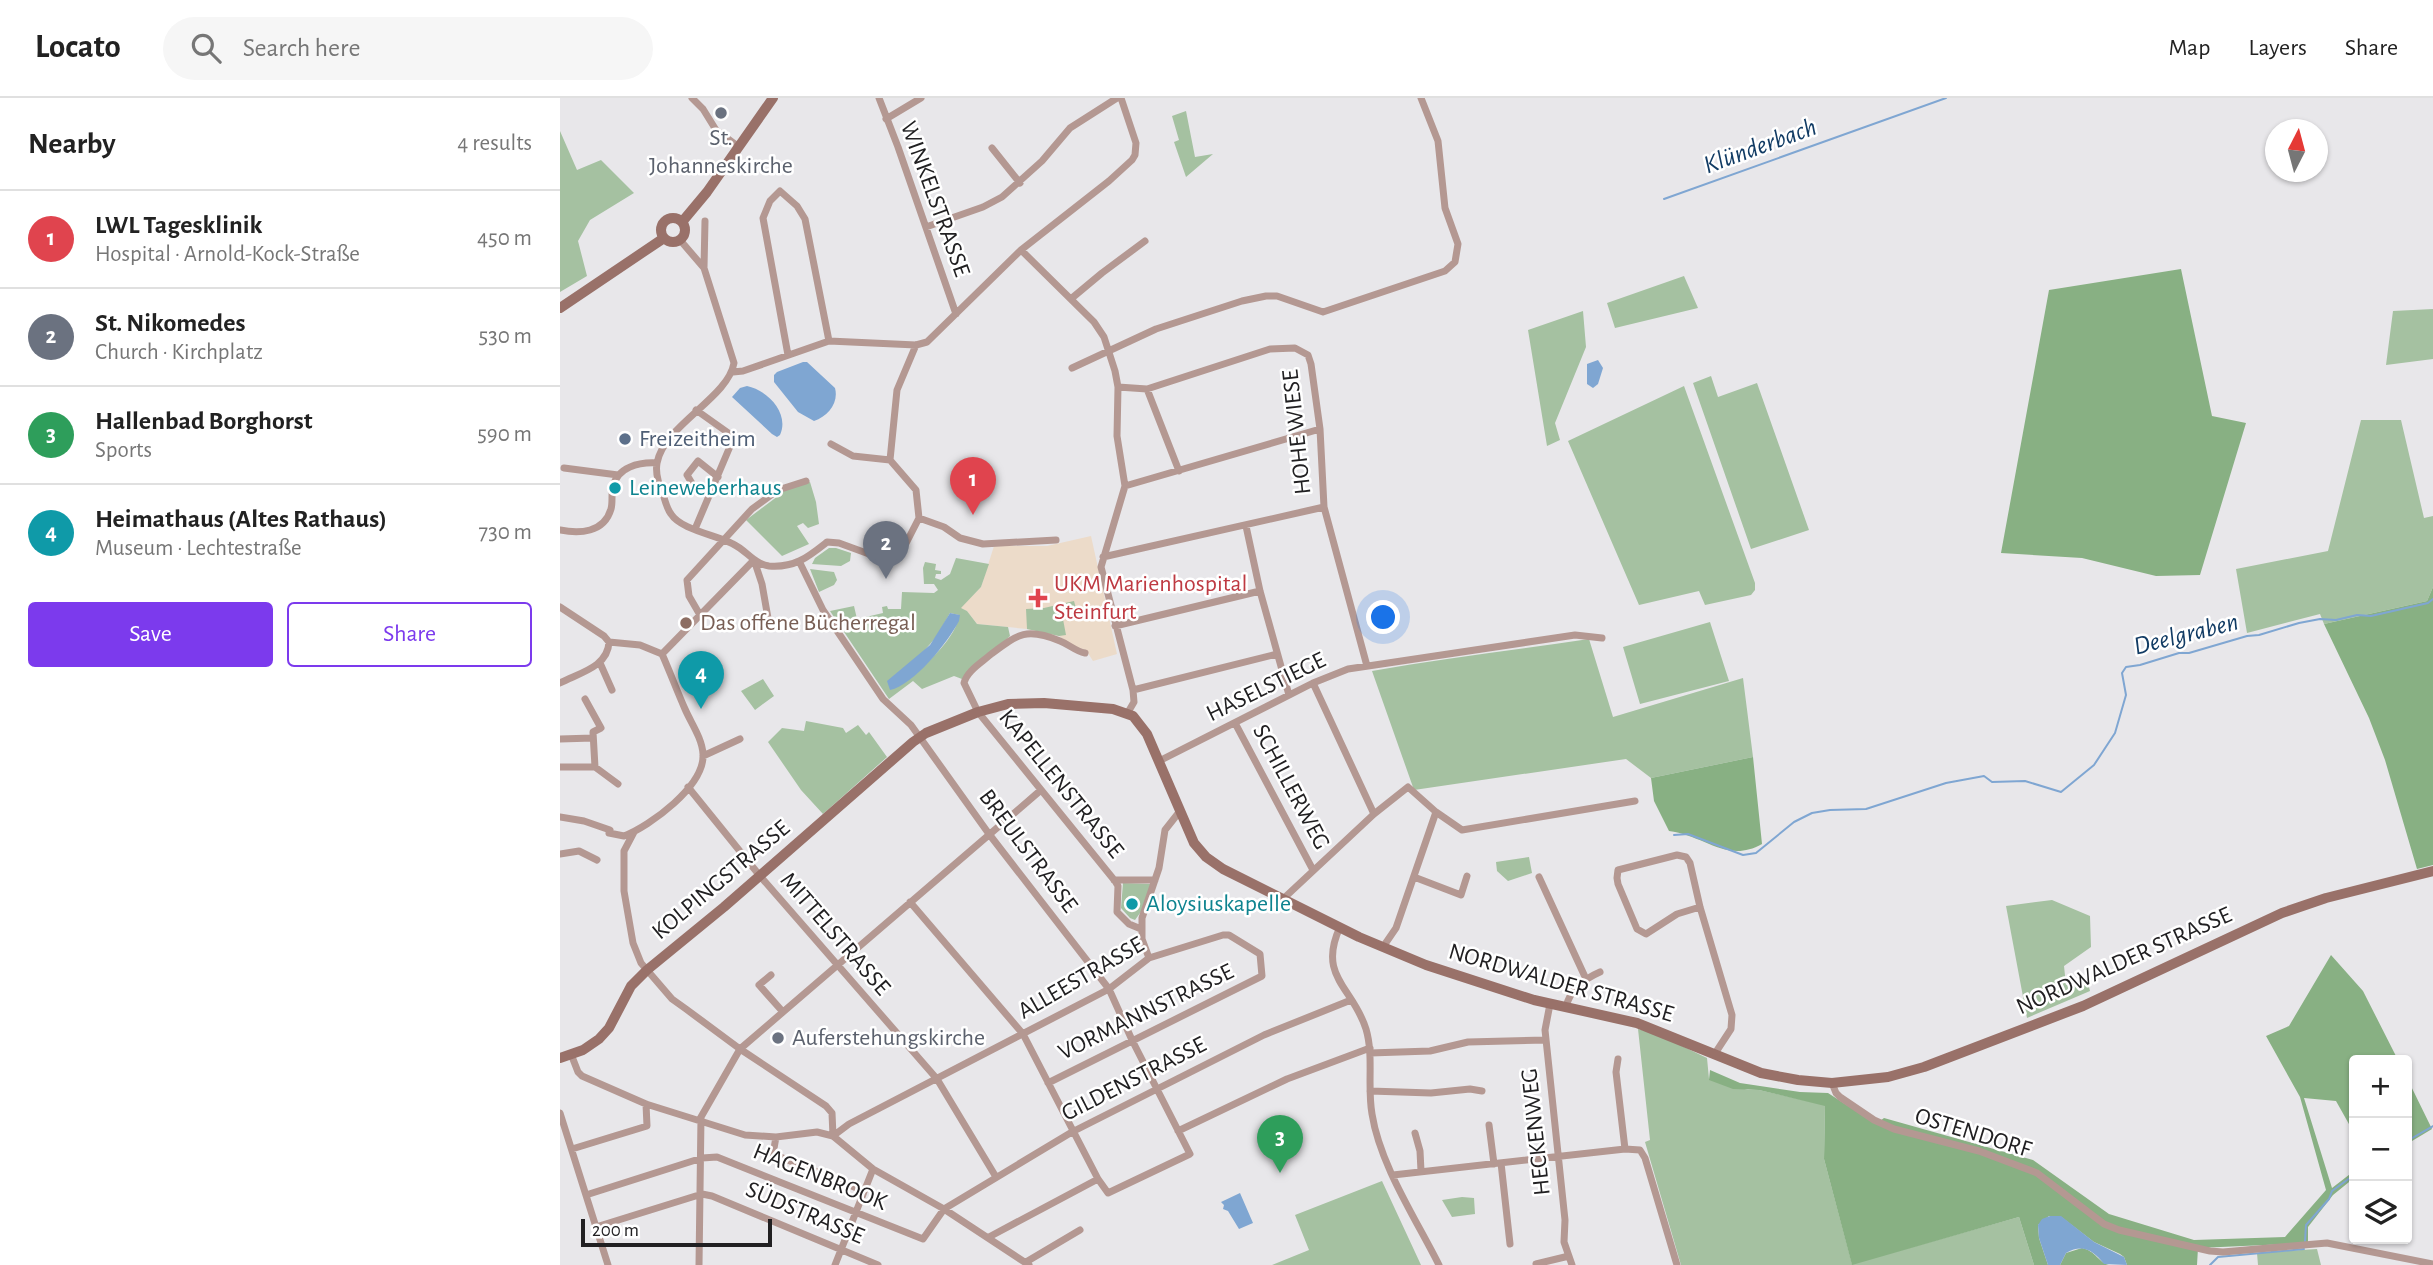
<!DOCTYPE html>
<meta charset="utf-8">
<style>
:root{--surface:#fff;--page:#f6f6f6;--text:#222;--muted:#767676;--line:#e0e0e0;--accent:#7c3aed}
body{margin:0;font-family:"Alegreya Sans",sans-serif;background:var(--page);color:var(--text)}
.controls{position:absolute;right:21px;bottom:21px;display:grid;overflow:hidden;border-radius:7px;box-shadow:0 2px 5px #0004}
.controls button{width:63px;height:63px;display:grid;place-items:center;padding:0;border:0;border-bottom:2px solid var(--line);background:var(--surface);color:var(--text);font:35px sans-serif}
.compass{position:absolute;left:1705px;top:21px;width:63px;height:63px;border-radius:50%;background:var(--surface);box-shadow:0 2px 5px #0004;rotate:6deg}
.scale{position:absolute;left:21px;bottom:18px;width:191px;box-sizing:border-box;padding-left:7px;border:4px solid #212022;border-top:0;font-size:19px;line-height:24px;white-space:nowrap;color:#212022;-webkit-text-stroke:5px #fff;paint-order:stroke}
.you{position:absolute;left:824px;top:520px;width:24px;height:24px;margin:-18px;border:5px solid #fff;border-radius:50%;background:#1a73e8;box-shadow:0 0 0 10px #1a73e833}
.badge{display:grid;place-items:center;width:46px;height:46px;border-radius:50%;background:var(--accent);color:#fff;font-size:23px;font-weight:700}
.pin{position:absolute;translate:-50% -58px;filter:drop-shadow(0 2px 4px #0008)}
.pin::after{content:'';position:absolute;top:37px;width:24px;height:21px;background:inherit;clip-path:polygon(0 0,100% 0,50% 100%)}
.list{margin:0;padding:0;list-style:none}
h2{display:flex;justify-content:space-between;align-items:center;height:91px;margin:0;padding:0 28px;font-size:30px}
h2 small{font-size:23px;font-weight:400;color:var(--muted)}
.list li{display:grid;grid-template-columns:46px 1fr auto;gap:21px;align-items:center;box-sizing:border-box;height:98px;padding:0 28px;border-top:2px solid var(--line)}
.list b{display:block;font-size:26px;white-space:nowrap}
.list p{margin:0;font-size:23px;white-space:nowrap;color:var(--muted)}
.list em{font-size:23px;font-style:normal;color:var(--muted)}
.actions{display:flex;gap:14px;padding:21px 28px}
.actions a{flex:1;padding:16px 0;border:2px solid var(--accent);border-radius:7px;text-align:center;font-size:24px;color:var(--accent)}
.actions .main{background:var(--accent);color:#fff}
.icon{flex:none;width:38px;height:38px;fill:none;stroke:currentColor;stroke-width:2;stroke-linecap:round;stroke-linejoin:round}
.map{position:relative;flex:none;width:1873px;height:1167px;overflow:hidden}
header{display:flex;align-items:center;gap:42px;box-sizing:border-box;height:98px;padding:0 35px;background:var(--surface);border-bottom:2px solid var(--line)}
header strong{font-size:33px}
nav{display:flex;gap:38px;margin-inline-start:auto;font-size:24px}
.search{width:490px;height:63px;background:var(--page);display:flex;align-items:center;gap:18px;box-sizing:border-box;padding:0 24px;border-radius:38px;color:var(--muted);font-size:26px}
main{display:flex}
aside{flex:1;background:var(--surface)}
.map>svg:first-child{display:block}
</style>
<header>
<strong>Locato</strong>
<div class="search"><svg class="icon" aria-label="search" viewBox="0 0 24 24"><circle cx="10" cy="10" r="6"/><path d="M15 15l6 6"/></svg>Search here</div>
<nav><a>Map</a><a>Layers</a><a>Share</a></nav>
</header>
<main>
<aside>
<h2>Nearby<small>4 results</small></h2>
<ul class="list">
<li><span class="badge" style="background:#e0444e">1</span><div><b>LWL Tagesklinik</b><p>Hospital · Arnold-Kock-Straße</p></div><em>450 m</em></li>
<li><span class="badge" style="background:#6b7280">2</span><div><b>St. Nikomedes</b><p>Church · Kirchplatz</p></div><em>530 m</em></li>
<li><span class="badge" style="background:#2e9e5b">3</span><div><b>Hallenbad Borghorst</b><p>Sports</p></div><em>590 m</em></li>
<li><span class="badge" style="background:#0f9aa8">4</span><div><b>Heimathaus (Altes Rathaus)</b><p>Museum · Lechtestraße</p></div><em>730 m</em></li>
</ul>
<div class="actions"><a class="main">Save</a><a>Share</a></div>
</aside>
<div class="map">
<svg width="1873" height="1167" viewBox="0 0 1873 1167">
<rect width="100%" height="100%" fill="#e8e7ea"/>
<path fill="#ecdbc9" d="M 531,438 L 557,556 L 533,563 L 526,552 L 513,548 L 499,538 L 467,531 L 417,526 L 407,513 L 400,510 L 421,489 L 434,448 L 487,448 Z"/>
<path fill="#a5c1a1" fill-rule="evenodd" d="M 626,13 L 635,59 L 653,56 L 626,79 L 614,44 L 619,42 L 612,18 Z
M 0,33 L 17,72 L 41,62 L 74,95 L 30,122 L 18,143 L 27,178 L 0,194 Z
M 1124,178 L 1138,210 L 1055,230 L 1047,205 Z
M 1873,211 L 1873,261 L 1826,267 L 1833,213 Z
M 1023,213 L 1026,249 L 995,325 L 1000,342 L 987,348 L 968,232 Z
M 1151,278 L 1158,299 L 1197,285 L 1249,432 L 1191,451 L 1133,285 Z
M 1124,288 L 1195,485 L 1195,492 L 1191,497 L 1145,507 L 1139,493 L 1079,507 L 1008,343 Z
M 1801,322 L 1841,322 L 1864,420 L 1873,418 L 1873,489 L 1867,503 L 1764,526 L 1760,516 L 1687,535 L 1676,471 L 1768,453 Z
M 250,384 L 256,404 L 259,426 L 248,430 L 243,425 L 237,428 L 249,446 L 222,458 L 186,422 L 222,395 L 221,392 Z
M 269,450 L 276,450 L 291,455 L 290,463 L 281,468 L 252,466 L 255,460 Z
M 396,460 L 429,466 L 421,489 L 401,510 L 407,513 L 417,526 L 448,529 L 450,538 L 402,581 L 394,578 L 362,591 L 353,583 L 329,601 L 270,513 L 294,508 L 297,521 L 323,515 L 322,509 L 327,508 L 328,511 L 341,511 L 342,494 L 374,495 L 378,492 L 374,486 L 364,486 L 363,470 L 365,464 L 376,466 L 375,472 L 381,473 L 381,476 L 376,476 L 375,480 L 381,482 L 390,476 ZM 390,515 L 399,517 C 397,539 367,565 351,580 L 364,553 L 377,538 Z
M 250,471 L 274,474 L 277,482 L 274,487 L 259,494 Z
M 514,503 L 517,514 L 502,516 L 506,537 L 499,538 L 467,531 L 466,511 L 484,510 Z
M 1150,524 L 1169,583 L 1080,606 L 1063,549 Z
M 1029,541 L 1053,619 L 1183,580 L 1193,659 L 1091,680 L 1066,661 L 854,692 L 812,573 C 884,560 956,552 1029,541 Z
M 203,581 L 214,598 L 195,612 L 181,593 Z
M 246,623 L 283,630 L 286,635 L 298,627 L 306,637 L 309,634 L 327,659 L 263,716 L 241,692 L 208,644 L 222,630 L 244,633 Z
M 969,759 L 972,775 L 948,783 L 937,773 L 936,764 Z
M 563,785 L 591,786 L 583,811 L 575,822 L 570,820 L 561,810 Z
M 1492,802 L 1530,818 L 1531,849 L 1504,868 L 1506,887 L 1527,881 L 1530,893 L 1467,920 L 1446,808 Z
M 1078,931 L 1097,936 L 1147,960 L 1149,981 L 1188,992 L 1199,992 L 1265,1007 L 1264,1061 L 1292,1166 L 1459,1119 L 1474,1167 L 1121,1167 L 1085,1044 L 1090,1042 Z
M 822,1083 L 861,1167 L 712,1167 L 749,1152 L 735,1117 Z
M 902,1099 L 914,1100 L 915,1116 L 892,1119 L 882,1102 Z
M 1757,1151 L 1761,1167 L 1698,1167 L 1697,1155 Z"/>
<path fill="#88b083" d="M 1621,171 L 1652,318 L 1686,325 L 1640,477 L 1596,478 L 1522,460 L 1441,455 L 1489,192 Z
M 1873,489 L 1873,767 L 1857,771 L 1825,662 L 1809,620 L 1764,526 L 1867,503 Z
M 1193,659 L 1202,746 C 1167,766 1144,737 1109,733 L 1094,703 L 1091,680 Z
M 1771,857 L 1803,893 L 1838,962 L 1794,962 L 1794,1035 L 1776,1003 L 1744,1000 L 1772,1090 L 1794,1073 L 1794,1080 L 1773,1097 L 1748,1129 L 1748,1145 L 1638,1150 L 1637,1167 L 1567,1167 L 1564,1159 L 1560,1156 L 1534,1144 L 1500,1118 L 1489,1118 L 1478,1127 L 1479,1140 L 1488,1167 L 1474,1167 L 1459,1119 L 1292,1167 L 1264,1061 L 1265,1008 L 1199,992 L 1173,991 L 1149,982 L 1150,972 L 1180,985 L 1240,994 L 1268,995 L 1316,1026 L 1324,1020 L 1473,1062 L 1549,1116 L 1634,1142 L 1725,1139 L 1766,1092 L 1740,999 L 1706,938 L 1729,928 Z
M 1847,980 L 1872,1031 L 1847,1046 Z
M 1522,1150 C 1536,1153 1539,1165 1549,1167 L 1500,1167 L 1506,1155 Z"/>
<path fill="#7fa6d2" d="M 1038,262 L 1043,270 L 1038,286 L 1033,290 L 1027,286 L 1027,266 Z
M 243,264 L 247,264 L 275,290 C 279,305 268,318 254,323 L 238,314 L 214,284 L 214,277 L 217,274 Z
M 187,288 C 207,292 230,315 220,337 L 217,339 L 212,336 L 172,299 L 180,290 Z
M 390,515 L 400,517 L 399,523 C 388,544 354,587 330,592 L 327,583 L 370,547 Z
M 680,1095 L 693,1125 L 679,1131 L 668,1113 L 663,1111 L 664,1107 L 661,1104 Z
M 1490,1118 L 1501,1118 L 1534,1144 L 1564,1159 L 1567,1167 L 1544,1166 C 1534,1153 1523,1145 1506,1155 L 1500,1167 L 1488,1167 L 1479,1140 L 1478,1127 L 1482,1121 Z"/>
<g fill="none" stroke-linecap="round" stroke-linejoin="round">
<path stroke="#7fa6d2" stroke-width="2" d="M 1104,101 L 1386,0
M 1114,737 L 1128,736 L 1183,757 L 1196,755 L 1234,724 L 1252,715 L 1270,712 L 1306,711 L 1386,685 L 1424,678 L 1432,684 L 1465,683 L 1501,694 L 1534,667 L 1555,635 L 1566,597 L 1562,575 L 1566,569 L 1580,567 L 1619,555 L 1629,555 L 1687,538 L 1699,537 L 1739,525 L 1760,521 L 1776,522 L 1797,517 L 1811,518 L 1868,505 L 1873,501
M 1847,1043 L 1873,1028
M 1745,1143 L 1746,1127 L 1769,1101 L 1772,1093 L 1794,1077
M 1650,1167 L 1658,1159 L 1744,1151"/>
<path stroke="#b49892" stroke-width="7" d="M 132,0 L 143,11 L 156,32 L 179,49
M 319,0 L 338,49 L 396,216
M 326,21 L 361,0
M 432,50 L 460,85
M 366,129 L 423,109 L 442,99 L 482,63 L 510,30 L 557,0
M 120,142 L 144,170 L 174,265 C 168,300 104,327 97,365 C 95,376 99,387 103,396 C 105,403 107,411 111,416 C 121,432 157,437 173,446 C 186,452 194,466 209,468 C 235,470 248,459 267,444 L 279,445 L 320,460 L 339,459 L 359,420
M 461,152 L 534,224 L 544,239 L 555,273 L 558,289 L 557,338 L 565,388 L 541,469 L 573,592 L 574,604 L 567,616
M 144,170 L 145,123
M 512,200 L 542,175 L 585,143
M 356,247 L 337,292 L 330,362 L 356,392 L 359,420
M 228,257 L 203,120 L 210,103 L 220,93 L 237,108 L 245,121 L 269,243
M 512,270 L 596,231 L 682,203 L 706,198 L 717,198 L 763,214 L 885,173 L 895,164 L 898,146 L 885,110 L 878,43 L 861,0
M 173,274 L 183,273 L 269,243 L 356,247 L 367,244 L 461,152 L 549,83 L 572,62 L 575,57 L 576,45 L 561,0
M 558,289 L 587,291 L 710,251 L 735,250 L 748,257 L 751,266 L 760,331 L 764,409 L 807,568
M 587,291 L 619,373
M 271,346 L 293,358 L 330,362
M 4,370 L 58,377
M 565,388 L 760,331
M 150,397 L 133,387 L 127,377 L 138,363 L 158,379
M 359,420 L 384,429 L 400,440 L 423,446 L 496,442
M 686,428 L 700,493 L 729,597
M 135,431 L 174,339 L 136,312
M 0,432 C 19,436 44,435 51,411 C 53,404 51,396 53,389 C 57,369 79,364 97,365
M 543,459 L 764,409
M 194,462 L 202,486 L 208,520
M 240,465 L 263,512 L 323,601 L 351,627 L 429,736 L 549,891 L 572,942 L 630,1056 L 548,1095 L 538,1081 L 463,936 L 350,804
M 0,509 L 44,538 L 49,544 L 80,547 L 102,556
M 140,517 L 129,498 L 127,482 L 192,411 L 218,392 L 246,383
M 555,528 L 700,493
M 525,555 C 515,553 510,547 500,543 C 466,529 458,536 430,557 C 421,565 407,573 404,585 L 418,614 L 555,783 L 558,788 L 557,814 L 569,826 L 581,831
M 102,556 L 194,462
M 40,565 L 52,592
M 0,585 C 19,575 48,569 49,544
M 753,585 L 814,716
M 573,592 L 717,556
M 25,601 L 41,630 L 33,634 L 35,669
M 675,625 L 753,772
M 0,641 L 33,640
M 143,658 L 180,641
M 599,663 L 753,585 L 788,571 L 1015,537 L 1042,540
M 0,669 L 35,669 L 58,686
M 128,689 L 200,778 L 377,981 L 436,1079
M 0,719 L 24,723 L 50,732
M 74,734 L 64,753 L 64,793 L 73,845 L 81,865 L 112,901 L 126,911 L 180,951 L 266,1008 L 272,1015 L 273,1038
M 49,735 L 64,738 C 90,728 145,688 143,656 C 142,640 131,625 125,611 C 117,593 110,574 102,556
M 0,756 L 19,753 L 37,762
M 854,779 L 901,797 L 907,778
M 979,779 L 1026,881
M 554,782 L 595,782
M 723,801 L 814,716 L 848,689 L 876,714 L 902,732 L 1075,703
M 1140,809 L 1117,816 L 1086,836 L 1077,831 L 1058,786 L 1057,780 L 1058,772 L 1117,757 L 1126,759 L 1130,765 L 1140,809 L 1172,917 L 1171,931 L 1154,957
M 780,829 C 757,879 793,889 806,931 C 814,958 807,988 812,1016 C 820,1067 856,1121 879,1167
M 823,849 L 836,830 L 876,714
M 589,860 L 582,841 L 582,820 L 599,770 L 605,732 L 620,713
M 211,877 L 199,887 L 223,914
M 990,906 L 985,932 L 1005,1122 L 1004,1144 L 1012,1167
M 1006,909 C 1010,891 1024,881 1040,874
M 810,955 L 870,953 L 908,944 L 986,942
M 11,956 L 18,974 L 22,978 L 86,1006 L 185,1037 L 216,1039 L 257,1034 L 273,1038 L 313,1071 L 384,1111 L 469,1167
M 1058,961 L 1056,974 L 1065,1051
M 1272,985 L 1276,995 L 1280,999 L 1314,1022 L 1334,1031 L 1419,1053 L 1477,1075 L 1544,1126 L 1559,1132 L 1650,1153 L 1663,1154 L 1767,1145 L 1873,1166
M 810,993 L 871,995 L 910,991 L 922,993
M 0,1015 L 48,1167
M 929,1027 L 934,1066
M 618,1033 L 727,981 L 810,950
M 855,1035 L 860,1053 L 861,1073
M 273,1038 L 289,1026 L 549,891 L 589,860 L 663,837 L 669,837 L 700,856 L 702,878 L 488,985
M 216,1039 L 213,1056 L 304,1093
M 12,1051 L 87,1028 L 86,1006
M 941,1065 L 950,1146
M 833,1077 L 1065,1051 L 1080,1052 L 1085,1060 L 1117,1167
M 26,1097 L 142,1060 L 157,1059 L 363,1141 L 384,1111 L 512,1034 L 704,937 L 791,902
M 36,1129 L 142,1096 L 152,1098 L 318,1167
M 429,1139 L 538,1081
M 466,1164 L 520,1132
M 976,1166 L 1009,1158
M 139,1167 L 141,1019 L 180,951 L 481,692
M 275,1167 L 313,1071"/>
<path stroke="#997169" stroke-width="10" d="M101 132a12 12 0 1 1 24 0a12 12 0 1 1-24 0Z
M 122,124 L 147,94 L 213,0
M 0,210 L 104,140
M 0,960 L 23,952 L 39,941 L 49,930 L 71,888 L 87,872 L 164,809 L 353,644 L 366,635 L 418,614 L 448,606 L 484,605 L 553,611 L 573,618 L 587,636 L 634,745 L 646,759 L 663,771 L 799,839 L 866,867 L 974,902 L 1077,925 L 1201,975 L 1238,982 L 1272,985 L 1328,979 L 1364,969 L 1523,908 L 1722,815 L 1766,800 L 1873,773"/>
</g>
<g fill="#6b7280" stroke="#fff" stroke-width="2.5">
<circle cx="161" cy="15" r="7"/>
<circle cx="218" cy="940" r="7"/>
</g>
<circle fill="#5c6f8a" stroke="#fff" stroke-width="2.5" cx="65" cy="341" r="7"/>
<g fill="#0f9aa8" stroke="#fff" stroke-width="2.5">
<circle cx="55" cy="390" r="7"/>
<circle cx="572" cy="806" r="7"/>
</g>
<path fill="#e0444e" stroke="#fff" stroke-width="2.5" d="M474.5 489.5h7v7h7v7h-7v7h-7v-7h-7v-7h7z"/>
<circle fill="#8d6e63" stroke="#fff" stroke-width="2.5" cx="126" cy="525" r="7"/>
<g text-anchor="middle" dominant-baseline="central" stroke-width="5" stroke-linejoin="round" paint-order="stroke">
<g font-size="24" fill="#5b616d" stroke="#fff">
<text x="161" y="40">St.<tspan x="161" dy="28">Johanneskirche</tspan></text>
<text x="232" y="940" text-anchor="start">Auferstehungskirche</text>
</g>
<g font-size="24" fill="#212022" stroke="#fff">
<text transform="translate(375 101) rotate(70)">WINKELSTRASSE</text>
<text transform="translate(737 334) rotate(-96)">HOHE WIESE</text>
<text transform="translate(706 589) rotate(-26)">HASELSTIEGE</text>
<text transform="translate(501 686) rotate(51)">KAPELLENSTRASSE</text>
<text transform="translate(731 689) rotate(62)">SCHILLERWEG</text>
<text transform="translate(468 753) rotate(53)">BREULSTRASSE</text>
<text transform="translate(161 782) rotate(-40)">KOLPINGSTRASSE</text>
<text transform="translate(275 836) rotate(49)">MITTELSTRASSE</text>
<text transform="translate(1564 863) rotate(-24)">NORDWALDER STRASSE</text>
<text transform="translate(521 880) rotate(-30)">ALLEESTRASSE</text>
<text transform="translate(1001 885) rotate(16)">NORDWALDER STRASSE</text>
<text transform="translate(586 914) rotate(-26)">VORMANNSTRASSE</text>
<text transform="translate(574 981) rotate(-27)">GILDENSTRASSE</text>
<text transform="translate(976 1034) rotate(-96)">HECKENWEG</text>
<text transform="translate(1413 1035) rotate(17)">OSTENDORF</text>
<text transform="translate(260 1079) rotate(22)">HAGENBROOK</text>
<text transform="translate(245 1115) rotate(23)">SÜDSTRASSE</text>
</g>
<g font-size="24" fill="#4e5e75" stroke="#fff" text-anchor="start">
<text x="79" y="341">Freizeitheim</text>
</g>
<g font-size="24" fill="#0d838f" stroke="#fff" text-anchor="start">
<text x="69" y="390">Leineweberhaus</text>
<text x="586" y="806">Aloysiuskapelle</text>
</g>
<g font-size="24" fill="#be3a42" stroke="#fff" text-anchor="start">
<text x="494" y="486">UKM Marienhospital<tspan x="494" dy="28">Steinfurt</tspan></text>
</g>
<g font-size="24" fill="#785e54" stroke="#fff" text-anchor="start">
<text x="140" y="525">Das offene Bücherregal</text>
</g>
<g font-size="26" font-style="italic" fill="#113b64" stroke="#fff">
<text transform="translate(1200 48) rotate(-20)">Klünderbach</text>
<text transform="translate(1626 536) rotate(-14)">Deelgraben</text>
</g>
</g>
</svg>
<div class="controls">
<button>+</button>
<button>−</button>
<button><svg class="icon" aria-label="layers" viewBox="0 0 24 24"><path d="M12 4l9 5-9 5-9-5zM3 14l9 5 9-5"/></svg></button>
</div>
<svg class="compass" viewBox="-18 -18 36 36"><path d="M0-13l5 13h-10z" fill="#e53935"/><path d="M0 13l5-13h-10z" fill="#767676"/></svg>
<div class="scale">200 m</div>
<div class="you"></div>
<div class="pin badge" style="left:413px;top:417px;background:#e0444e">1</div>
<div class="pin badge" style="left:326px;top:481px;background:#6b7280">2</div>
<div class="pin badge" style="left:720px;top:1075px;background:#2e9e5b">3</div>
<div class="pin badge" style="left:141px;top:611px;background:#0f9aa8">4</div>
</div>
</main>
